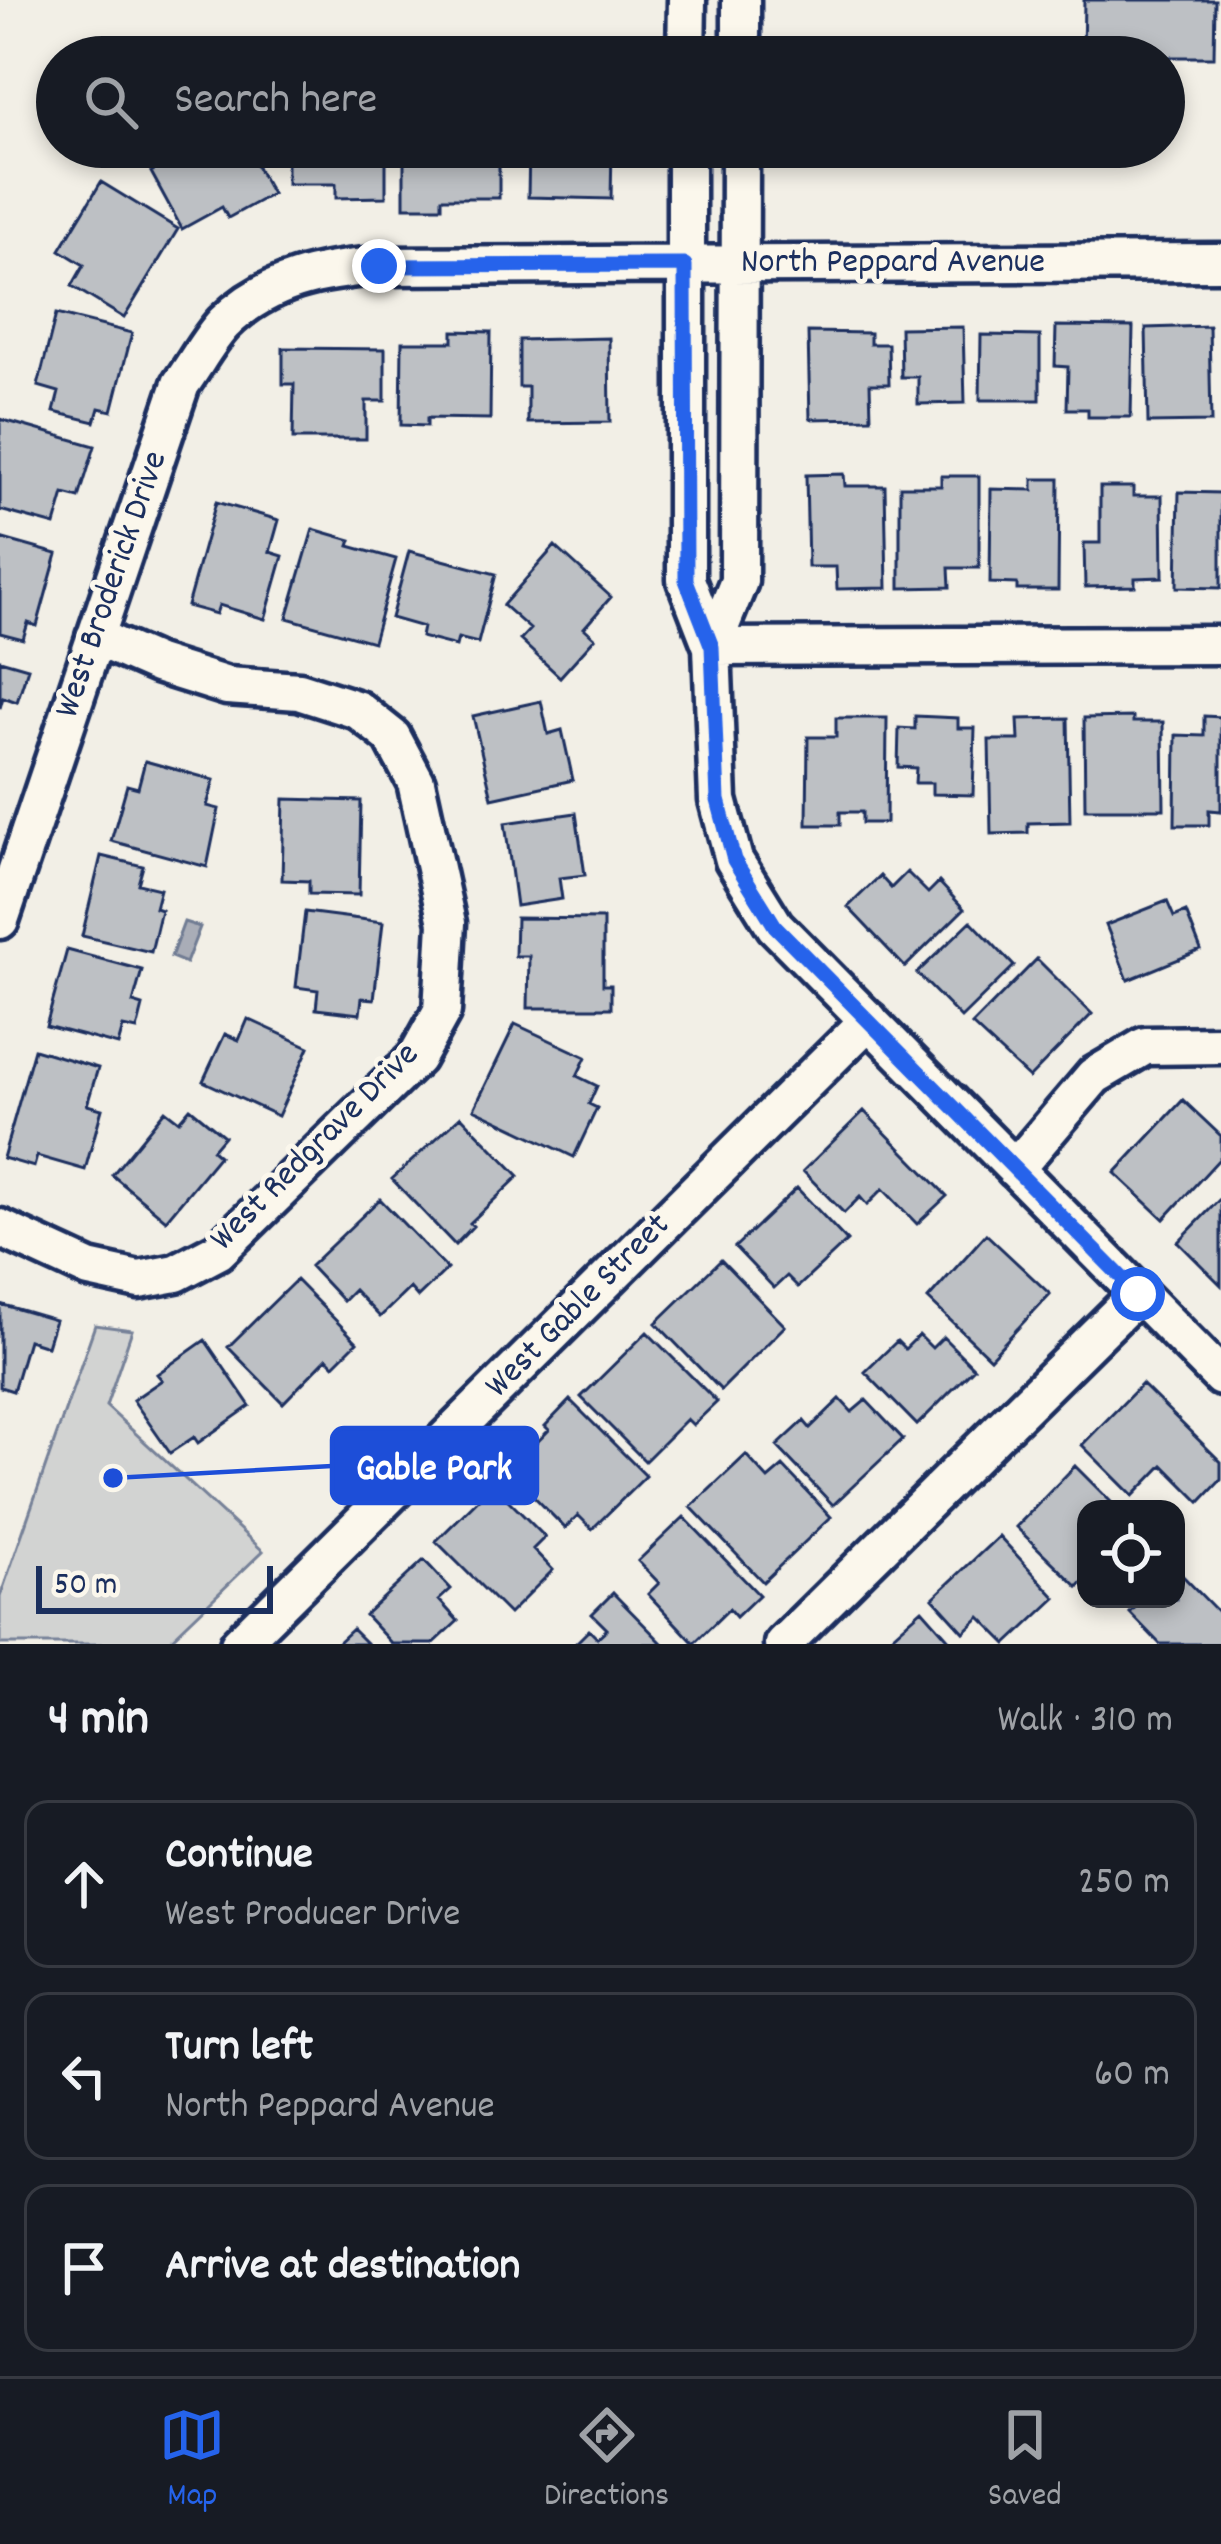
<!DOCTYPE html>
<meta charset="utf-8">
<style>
:root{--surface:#171b24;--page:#20242c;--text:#f1f3f6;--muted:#9ea1a6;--line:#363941;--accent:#2563eb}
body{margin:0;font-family:Dekko,sans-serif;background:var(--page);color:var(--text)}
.controls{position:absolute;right:36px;bottom:36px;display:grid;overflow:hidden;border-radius:24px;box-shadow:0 6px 18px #0003}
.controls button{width:108px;height:108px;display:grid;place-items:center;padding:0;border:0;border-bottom:3px solid var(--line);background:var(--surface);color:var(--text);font:60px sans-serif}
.scale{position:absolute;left:36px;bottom:30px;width:237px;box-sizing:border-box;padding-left:12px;border:6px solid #1b2f5e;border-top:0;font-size:33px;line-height:42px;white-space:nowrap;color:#1b2f5e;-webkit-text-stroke:9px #fbf7ec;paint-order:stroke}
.stop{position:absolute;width:36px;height:36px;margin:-27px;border:9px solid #2563eb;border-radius:50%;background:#fff}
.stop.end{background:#2563eb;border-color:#fff;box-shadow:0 3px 12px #0008}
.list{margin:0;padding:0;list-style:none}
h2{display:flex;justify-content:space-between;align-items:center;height:156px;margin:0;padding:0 48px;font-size:51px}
h2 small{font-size:39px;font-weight:400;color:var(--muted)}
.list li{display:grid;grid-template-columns:78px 1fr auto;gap:36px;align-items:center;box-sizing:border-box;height:168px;margin:0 24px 24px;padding:0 24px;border:3px solid var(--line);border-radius:24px}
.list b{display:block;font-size:45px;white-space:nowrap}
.list p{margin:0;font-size:39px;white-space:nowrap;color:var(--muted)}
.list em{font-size:39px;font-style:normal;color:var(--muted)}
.icon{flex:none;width:66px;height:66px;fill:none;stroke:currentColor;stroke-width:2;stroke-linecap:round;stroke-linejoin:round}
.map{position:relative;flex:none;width:1221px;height:1644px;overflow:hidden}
.search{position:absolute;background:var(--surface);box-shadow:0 6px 18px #0003;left:36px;right:36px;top:36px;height:132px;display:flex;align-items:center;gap:30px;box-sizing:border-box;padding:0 42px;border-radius:66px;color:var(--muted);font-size:45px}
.sheet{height:732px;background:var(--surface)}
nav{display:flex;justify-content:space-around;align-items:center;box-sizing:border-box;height:168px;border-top:3px solid var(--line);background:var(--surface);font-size:33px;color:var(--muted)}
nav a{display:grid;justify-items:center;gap:6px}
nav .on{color:var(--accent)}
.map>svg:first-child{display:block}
</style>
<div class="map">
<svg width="1221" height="1644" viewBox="0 0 1221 1644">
<rect width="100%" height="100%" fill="#f2efe6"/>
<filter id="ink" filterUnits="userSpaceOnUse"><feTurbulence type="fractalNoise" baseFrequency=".00833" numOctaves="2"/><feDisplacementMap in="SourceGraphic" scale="24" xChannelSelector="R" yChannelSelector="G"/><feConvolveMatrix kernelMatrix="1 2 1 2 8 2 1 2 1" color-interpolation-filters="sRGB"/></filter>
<g filter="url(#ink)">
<path fill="#d2d3d2" stroke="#768198" stroke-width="3" d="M 95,1325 L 132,1330 L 106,1406 L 263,1551 L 166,1644 L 0,1644 L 0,1597 Z"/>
<path fill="#a9adb7" stroke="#707b93" stroke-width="3" d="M 184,922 L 200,927 L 186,963 L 171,957 Z"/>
<path fill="#bdc0c4" stroke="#1b2f5e" stroke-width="3" d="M 1084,0 L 1215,0 L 1214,57 L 1083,57 Z
M 195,147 L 246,147 L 272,194 L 228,218 L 222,207 L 182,229 L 151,172 Z
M 287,147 L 374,147 L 374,161 L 386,160 L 386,197 L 336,198 L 336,184 L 287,184 Z
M 404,147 L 499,147 L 499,198 L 442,198 L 442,207 L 404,207 Z
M 545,147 L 612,147 L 611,199 L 528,197 L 529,149 Z
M 101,182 L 178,229 L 124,318 L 72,286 L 84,265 L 60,250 Z
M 56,314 L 132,333 L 112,411 L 99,408 L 95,422 L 54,412 L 59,392 L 38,386 Z
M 1056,326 L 1133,327 L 1131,417 L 1088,417 L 1088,409 L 1067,409 L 1068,367 L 1055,366 Z
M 1209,326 L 1211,422 L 1148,423 L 1146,328 Z
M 963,327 L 965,403 L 918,404 L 918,377 L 901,377 L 900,328 Z
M 453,331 L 491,332 L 490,419 L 427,418 L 427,426 L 401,425 L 402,342 L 453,342 Z
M 808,332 L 870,333 L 870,344 L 888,344 L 889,384 L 870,384 L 871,418 L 810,419 Z
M 981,335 L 1040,336 L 1040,400 L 980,400 Z
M 609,338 L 610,422 L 528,423 L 528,387 L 519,387 L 519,340 Z
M 283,348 L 385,349 L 385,401 L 366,401 L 366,439 L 293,439 L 294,384 L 283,384 Z
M 0,419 L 95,446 L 79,498 L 64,494 L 55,525 L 0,510 Z
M 844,474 L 845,486 L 885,486 L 887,588 L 837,589 L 836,567 L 808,567 L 806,475 Z
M 941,476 L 979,476 L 979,568 L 949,568 L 950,587 L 900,588 L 900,486 L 941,486 Z
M 1033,479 L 1059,479 L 1058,590 L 1017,590 L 1017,584 L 990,583 L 991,489 L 1033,490 Z
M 1100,487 L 1133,487 L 1133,496 L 1162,496 L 1163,577 L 1135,578 L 1135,586 L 1085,587 L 1084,543 L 1100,543 Z
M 1179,492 L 1221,493 L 1221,588 L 1177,587 Z
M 216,502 L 279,520 L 270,552 L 283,556 L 265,619 L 219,605 L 216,614 L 187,606 Z
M 313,529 L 351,540 L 349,546 L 396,559 L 373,642 L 287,618 Z
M 0,538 L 57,554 L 37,626 L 28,623 L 23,639 L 0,633 Z
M 555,546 L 611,597 L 584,628 L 595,638 L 560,677 L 520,640 L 530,629 L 503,605 Z
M 409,551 L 496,574 L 478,643 L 458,638 L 456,646 L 421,637 L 423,627 L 391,618 Z
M 0,660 L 28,668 L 17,702 L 3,697 L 0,708 Z
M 541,701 L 548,734 L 562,730 L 573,780 L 492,798 L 473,716 Z
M 915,716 L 958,718 L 958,728 L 975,728 L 973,795 L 932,794 L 932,783 L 915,783 L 916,768 L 898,767 L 899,728 L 915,729 Z
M 1204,716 L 1221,717 L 1221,811 L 1209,810 L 1209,825 L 1175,825 L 1176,735 L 1204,736 Z
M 1133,717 L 1133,722 L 1163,722 L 1164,809 L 1085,809 L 1084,718 Z
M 836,718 L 887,718 L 886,823 L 862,823 L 862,812 L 840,812 L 840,825 L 807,825 L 808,737 L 836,737 Z
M 1068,718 L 1070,822 L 1028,823 L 1028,833 L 991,834 L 989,740 L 1019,740 L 1018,719 Z
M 145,761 L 214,780 L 207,806 L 219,809 L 207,867 L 111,841 L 127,785 L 138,788 Z
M 284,799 L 361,801 L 359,895 L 309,894 L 309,881 L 282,880 Z
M 576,813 L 585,875 L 559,878 L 562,899 L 516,906 L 505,823 Z
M 101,856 L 143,866 L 138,884 L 160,889 L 155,908 L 161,910 L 151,952 L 82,936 Z
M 907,872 L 928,893 L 939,882 L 964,909 L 905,967 L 848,907 L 880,876 L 891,888 Z
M 1167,901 L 1174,917 L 1186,912 L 1201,950 L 1128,980 L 1106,925 Z
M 305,912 L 383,922 L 374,999 L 362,998 L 360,1014 L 316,1009 L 318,990 L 296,987 Z
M 516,918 L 603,919 L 603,985 L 611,985 L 611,1008 L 528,1008 L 529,956 L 515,956 Z
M 971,921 L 1014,966 L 961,1018 L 917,973 Z
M 67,950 L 142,970 L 133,1003 L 143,1006 L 137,1030 L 123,1027 L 118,1045 L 46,1026 Z
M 1037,959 L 1092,1014 L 1029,1078 L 972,1025 Z
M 248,1019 L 309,1047 L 278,1116 L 203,1081 L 225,1034 L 239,1040 Z
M 515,1024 L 586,1057 L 577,1076 L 597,1086 L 589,1104 L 597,1108 L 574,1157 L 474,1109 Z
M 34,1049 L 98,1068 L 87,1105 L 102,1109 L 85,1170 L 37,1156 L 34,1167 L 3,1158 Z
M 1183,1100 L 1221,1136 L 1221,1157 L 1164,1219 L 1115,1173 Z
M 190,1108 L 224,1136 L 212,1150 L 219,1156 L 166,1220 L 112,1175 L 165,1110 L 179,1121 Z
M 864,1111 L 947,1196 L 917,1224 L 883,1189 L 867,1205 L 860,1197 L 844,1213 L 803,1171 Z
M 461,1116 L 519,1176 L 470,1223 L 473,1226 L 455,1245 L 392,1179 Z
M 797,1188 L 847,1241 L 798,1287 L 787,1276 L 774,1288 L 735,1247 Z
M 1221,1198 L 1221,1285 L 1178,1242 Z
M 380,1199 L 447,1269 L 418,1297 L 410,1288 L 380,1317 L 354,1290 L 343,1301 L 310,1266 Z
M 986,1234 L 1050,1294 L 990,1358 L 928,1299 Z
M 721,1260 L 785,1326 L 721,1390 L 656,1323 Z
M 296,1280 L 357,1342 L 334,1365 L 327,1358 L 283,1403 L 228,1347 Z
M 0,1304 L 55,1320 L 47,1346 L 28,1340 L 13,1391 L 0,1387 Z
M 647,1332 L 717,1402 L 693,1425 L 687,1419 L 645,1461 L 581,1397 Z
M 919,1335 L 932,1348 L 943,1337 L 974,1368 L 917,1425 L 865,1372 L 897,1341 L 905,1349 Z
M 205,1340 L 250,1406 L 198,1443 L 194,1437 L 170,1453 L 133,1400 L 162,1380 L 157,1374 Z
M 1142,1384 L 1221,1462 L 1221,1480 L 1200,1502 L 1163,1465 L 1133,1496 L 1082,1445 Z
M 840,1399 L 852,1412 L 866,1400 L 903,1439 L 833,1505 L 777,1446 L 804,1421 L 810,1428 Z
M 570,1400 L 646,1476 L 592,1529 L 578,1515 L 565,1528 L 509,1471 L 549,1430 L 545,1426 Z
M 746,1455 L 768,1479 L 783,1466 L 831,1517 L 763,1582 L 691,1507 Z
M 1075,1466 L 1118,1509 L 1086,1509 L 1086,1578 L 1078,1587 L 1016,1527 Z
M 493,1485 L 545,1537 L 533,1549 L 553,1570 L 509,1614 L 436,1541 Z
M 684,1517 L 759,1595 L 736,1617 L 729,1609 L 694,1643 L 648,1594 L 659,1583 L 638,1561 Z
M 999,1536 L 1056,1598 L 1007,1644 L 980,1617 L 964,1632 L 933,1598 Z
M 424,1560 L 451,1589 L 439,1600 L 458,1621 L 433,1644 L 392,1644 L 365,1615 Z
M 1176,1569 L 1221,1615 L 1221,1644 L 1160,1644 L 1130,1613 L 1143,1599 L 1176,1599 Z
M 613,1593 L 663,1644 L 575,1644 L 589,1630 L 597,1638 L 607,1629 L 592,1614 Z
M 922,1609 L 953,1644 L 883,1644 Z
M 352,1629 L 367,1644 L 336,1644 Z"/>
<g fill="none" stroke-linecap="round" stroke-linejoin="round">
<g stroke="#1b2f5e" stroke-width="45">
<path id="minor" d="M 686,57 L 687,0
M 741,57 L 741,0
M 686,147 L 686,580 L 712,647 L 718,800 L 734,860 L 775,926 L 1221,1377
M 712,647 L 1221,645
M 712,647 L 739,581 L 740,147
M 0,920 L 181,384 C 195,365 208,340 224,323 C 267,280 322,270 379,266 L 1221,262
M 1015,1169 L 1094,1076 L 1145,1046 L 1221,1045
M 0,1228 L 89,1269 L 139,1280 L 176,1273 L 218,1251 L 416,1058 L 442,1011 L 447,923 L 416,782 L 392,737 L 358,710 L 299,691 L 227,686 L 157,664 L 95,637
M 239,1644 L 869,1020
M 783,1644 L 1138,1294"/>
</g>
<use href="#minor" stroke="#fbf7ec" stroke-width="36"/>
</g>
</g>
<g fill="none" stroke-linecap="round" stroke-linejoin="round" filter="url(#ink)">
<path stroke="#2563eb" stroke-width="15" d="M 379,266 L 685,265 L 686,580 L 712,647 L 718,800 L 734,860 L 775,926 L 1138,1294"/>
</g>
<g text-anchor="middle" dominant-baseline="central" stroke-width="10" stroke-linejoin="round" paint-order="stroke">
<g font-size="36" fill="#1b2f5e" stroke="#fbf7ec">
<text x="893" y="264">North Peppard Avenue</text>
<text transform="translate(113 585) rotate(-71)">West Broderick Drive</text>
<text transform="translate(316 1148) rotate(-45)">West Redgrave Drive</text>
<text transform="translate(579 1307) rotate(-45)">West Gable Street</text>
</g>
</g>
<path fill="none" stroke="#1d4ed8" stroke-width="4.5" d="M113 1478L332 1466"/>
<circle fill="#1d4ed8" stroke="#fbf7ec" stroke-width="4.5" cx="113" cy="1478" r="12"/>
<rect fill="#1d4ed8" stroke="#1d4ed8" stroke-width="4.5" x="332" y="1428" width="205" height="75" rx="12"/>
<g font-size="39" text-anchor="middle" font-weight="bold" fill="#fff">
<text x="434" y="1479">Gable Park</text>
</g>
</svg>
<div class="controls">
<button><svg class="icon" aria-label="locate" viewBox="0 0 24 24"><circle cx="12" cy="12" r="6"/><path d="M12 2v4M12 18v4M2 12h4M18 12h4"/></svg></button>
</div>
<div class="scale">50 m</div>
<div class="stop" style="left:1138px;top:1294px"></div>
<div class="stop end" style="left:379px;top:266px"></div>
<div class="search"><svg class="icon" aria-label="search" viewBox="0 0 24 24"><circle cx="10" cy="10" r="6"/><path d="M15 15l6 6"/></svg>Search here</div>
</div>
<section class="sheet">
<h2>4 min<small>Walk · 310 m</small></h2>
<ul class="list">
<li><svg class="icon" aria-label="ahead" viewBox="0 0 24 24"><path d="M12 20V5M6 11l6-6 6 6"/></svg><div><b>Continue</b><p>West Producer Drive</p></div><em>250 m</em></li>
<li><svg class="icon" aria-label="left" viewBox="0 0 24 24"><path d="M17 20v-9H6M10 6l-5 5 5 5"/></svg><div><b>Turn left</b><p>North Peppard Avenue</p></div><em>60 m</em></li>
<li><svg class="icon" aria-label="arrive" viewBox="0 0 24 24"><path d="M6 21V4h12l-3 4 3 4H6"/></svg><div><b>Arrive at destination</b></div></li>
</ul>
</section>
<nav>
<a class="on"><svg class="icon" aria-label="map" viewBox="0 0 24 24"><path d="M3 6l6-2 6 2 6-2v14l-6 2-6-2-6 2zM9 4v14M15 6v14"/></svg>Map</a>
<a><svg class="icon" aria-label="directions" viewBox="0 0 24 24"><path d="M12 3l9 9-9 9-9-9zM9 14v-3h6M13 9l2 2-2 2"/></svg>Directions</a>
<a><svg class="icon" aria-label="saved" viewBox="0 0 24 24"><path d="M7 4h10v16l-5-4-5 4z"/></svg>Saved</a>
</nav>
